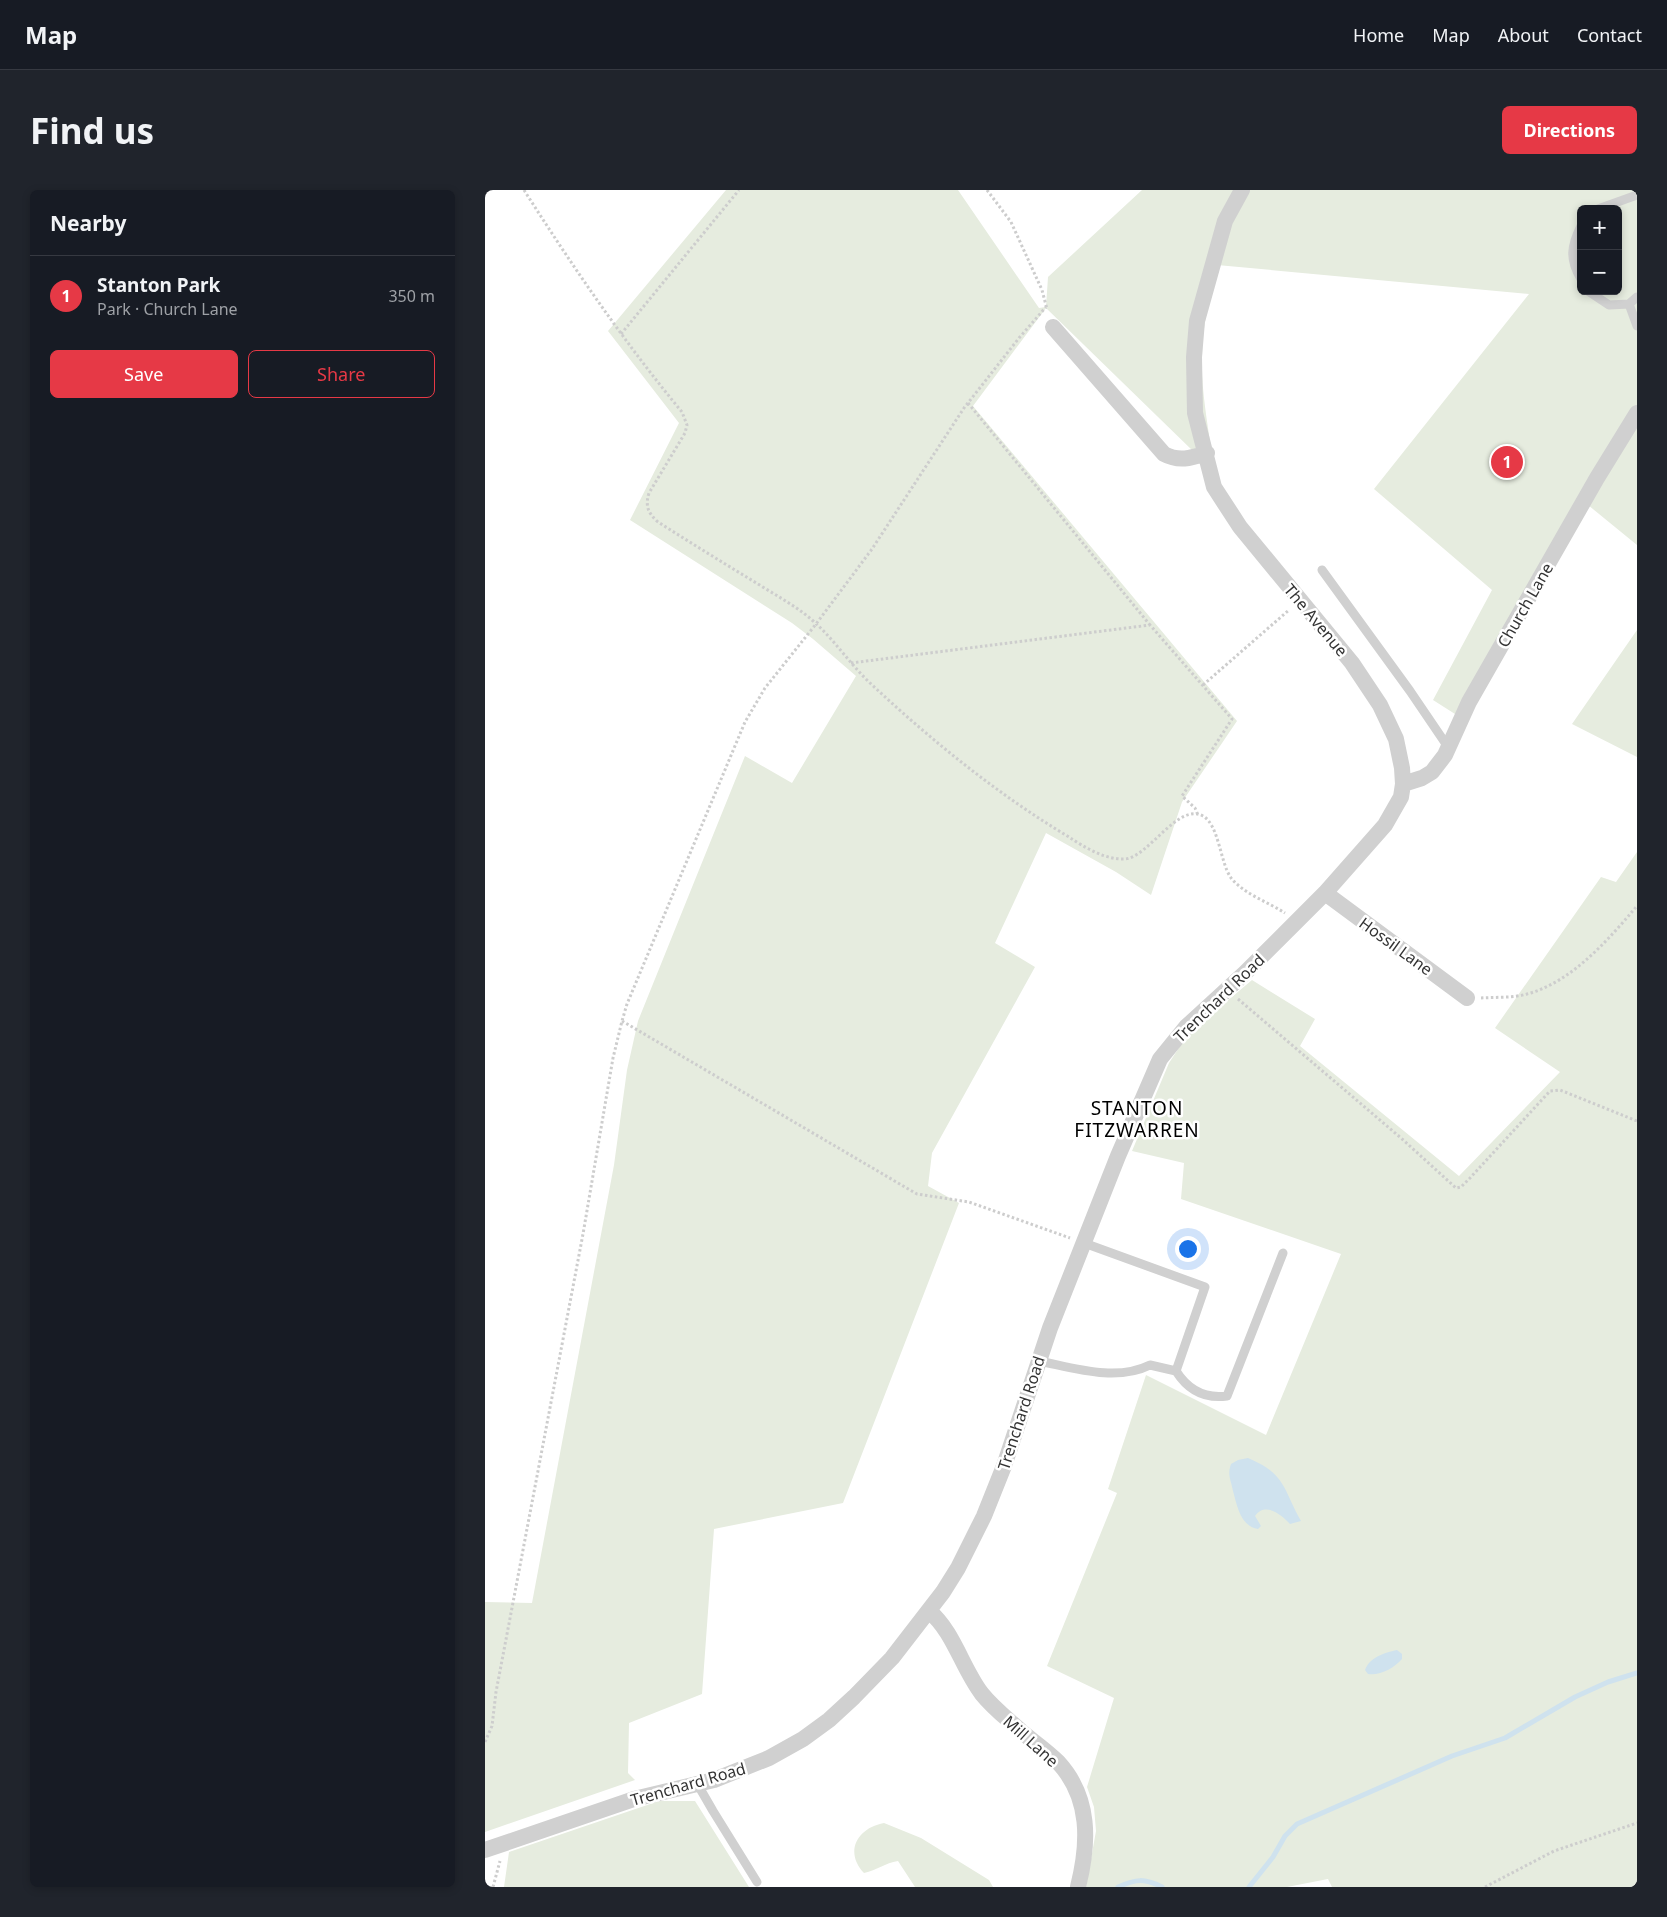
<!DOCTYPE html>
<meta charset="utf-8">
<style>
:root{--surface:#171b24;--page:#20242c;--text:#f1f3f6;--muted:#9ea1a6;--line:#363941;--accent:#e63946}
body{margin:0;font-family:"Noto Sans",sans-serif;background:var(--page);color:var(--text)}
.controls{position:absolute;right:15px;top:15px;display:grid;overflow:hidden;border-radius:8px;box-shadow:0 2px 8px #0003}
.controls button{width:45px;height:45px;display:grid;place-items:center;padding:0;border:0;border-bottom:1px solid var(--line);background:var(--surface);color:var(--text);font:25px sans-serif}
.you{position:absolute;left:702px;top:1058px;width:18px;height:18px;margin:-12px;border:4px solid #fff;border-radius:50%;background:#1a73e8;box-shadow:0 0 0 8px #1a73e833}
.badge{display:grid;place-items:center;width:32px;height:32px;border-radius:50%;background:var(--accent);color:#fff;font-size:16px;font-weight:700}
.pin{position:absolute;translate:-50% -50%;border:2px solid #fff;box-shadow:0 1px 5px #0006}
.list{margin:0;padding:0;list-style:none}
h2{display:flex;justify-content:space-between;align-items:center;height:65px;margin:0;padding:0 20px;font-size:21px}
h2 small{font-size:16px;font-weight:400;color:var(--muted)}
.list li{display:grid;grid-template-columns:32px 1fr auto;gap:15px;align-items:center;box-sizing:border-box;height:80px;padding:0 20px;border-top:1px solid var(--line)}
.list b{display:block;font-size:19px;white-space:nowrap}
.list p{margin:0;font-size:16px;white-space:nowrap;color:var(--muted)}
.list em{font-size:16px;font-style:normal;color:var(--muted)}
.actions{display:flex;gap:10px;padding:15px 20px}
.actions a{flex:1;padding:11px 0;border:1px solid var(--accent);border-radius:8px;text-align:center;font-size:18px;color:var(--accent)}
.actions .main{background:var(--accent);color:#fff}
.map{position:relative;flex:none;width:1152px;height:1697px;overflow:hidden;border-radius:8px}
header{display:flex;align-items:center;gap:30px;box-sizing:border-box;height:70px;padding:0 25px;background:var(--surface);border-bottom:1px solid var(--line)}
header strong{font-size:24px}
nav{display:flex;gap:28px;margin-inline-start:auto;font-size:18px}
.intro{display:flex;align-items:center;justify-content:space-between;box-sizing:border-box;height:120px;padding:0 30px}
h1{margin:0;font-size:35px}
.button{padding:12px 22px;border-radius:8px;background:var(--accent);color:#fff;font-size:18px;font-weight:700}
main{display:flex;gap:30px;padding:0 30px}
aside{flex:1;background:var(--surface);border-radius:8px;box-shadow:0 2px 8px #0003}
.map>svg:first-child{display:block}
</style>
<header>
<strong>Map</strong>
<nav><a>Home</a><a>Map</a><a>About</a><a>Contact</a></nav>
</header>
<div class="intro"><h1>Find us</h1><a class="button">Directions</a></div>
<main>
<aside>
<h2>Nearby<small></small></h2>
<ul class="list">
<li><span class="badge">1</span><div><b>Stanton Park</b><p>Park · Church Lane</p></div><em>350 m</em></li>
</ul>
<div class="actions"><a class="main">Save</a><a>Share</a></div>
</aside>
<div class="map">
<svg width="1152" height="1697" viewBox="0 0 1152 1697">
<rect width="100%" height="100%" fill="#fff"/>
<path fill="#e6ecdf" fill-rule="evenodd" d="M 241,0 L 473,0 L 554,118 L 561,117 L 563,87 L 657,0 L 1152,0 L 1152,355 L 1103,315 L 981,531 L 948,510 L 1007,400 L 889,299 L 1044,104 L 732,75 C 725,105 717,136 717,167 C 716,198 722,229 726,259 L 709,262 L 561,118 L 488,216 L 752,531 L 697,612 L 666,705 L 631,682 L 561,643 L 510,753 L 550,777 L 447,963 L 443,996 L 474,1013 L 358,1313 L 229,1339 L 217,1504 L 144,1533 L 143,1583 L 150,1590 L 0,1642 L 0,1412 L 47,1413 L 129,975 L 142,880 L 153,831 L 260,566 L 307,593 L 371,486 L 328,449 L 307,433 L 145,330 L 194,233 L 123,141 ZM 1096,19 L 1133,19 L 1133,101 L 1096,101 Z
M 1152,440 L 1152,567 L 1087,534 Z
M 1152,662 L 1152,1697 L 847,1697 L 843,1689 L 802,1697 L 601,1697 L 611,1641 L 609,1617 L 602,1597 L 629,1508 L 562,1476 L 632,1303 L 623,1299 L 661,1185 L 781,1245 L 856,1064 L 696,1009 L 699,973 L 647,961 L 684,873 L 703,844 L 767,790 L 830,829 L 815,856 L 974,986 L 1075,882 L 1010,838 L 1116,687 L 1131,692 Z
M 174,1611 L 210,1611 L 264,1697 L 19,1697 L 24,1662 Z
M 399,1633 L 436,1648 L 504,1690 L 508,1697 L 430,1697 L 413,1671 C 400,1673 392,1680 379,1683 C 359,1662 372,1638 399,1633 Z"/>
<path fill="#cfe2ee" d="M 763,1268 C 801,1284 798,1299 816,1331 L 805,1334 C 797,1325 780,1311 770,1326 L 776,1336 L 773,1339 C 755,1336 752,1315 748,1301 C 746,1290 742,1285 746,1274 L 753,1270 Z
M 912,1460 L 917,1464 L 917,1469 C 909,1478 895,1486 883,1484 L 880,1480 C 885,1467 899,1463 912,1460 Z"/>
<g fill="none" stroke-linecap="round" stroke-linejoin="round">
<path stroke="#cfe2ee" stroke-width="5" d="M 633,1697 C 651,1689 659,1688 677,1697
M 764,1697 L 788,1667 L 800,1646 L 812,1634 L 967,1566 L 1020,1548 L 1090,1507 L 1123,1492 L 1152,1483"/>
<path stroke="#cdcdcd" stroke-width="3" stroke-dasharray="2.5 2.5" stroke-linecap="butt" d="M 39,0 C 88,77 139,152 197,222 L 202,235 L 200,243 L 164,303 C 160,316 163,323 173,332 C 206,353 240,374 273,394 C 292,406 311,416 327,430 C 349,449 364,473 385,493 C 446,550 512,604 584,647 C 599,657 620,670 640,669 C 664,667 693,612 718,626 C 734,635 735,672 746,688 C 759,704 783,712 800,723
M 502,0 L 526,32 L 557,100 L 562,119
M 136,144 L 254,0
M 483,213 L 665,435
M 366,473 L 665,435 L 747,529 L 697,606 L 710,618 L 713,625
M 718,495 L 804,420
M 996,808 C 1011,807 1028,808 1042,804 C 1087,792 1123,750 1152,716
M 753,809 L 916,948 L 971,998 L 976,997 L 985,988 L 1065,901 L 1075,900 L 1152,931
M 137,831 L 425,1000 L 432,1004 L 484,1012 L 585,1048
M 0,1552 L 7,1536 L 11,1502 L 98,1044 L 128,868 L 137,831 L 142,814 L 260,532 L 280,498 L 331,434 L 387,359 L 479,218 L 534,148 L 561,117
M 8,1697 L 15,1671
M 1000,1697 L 1069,1661 L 1152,1633"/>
<path stroke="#d0d0d0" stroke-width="9" d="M 1113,19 L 1152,5
M 1096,36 C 1086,56 1084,69 1096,89
M 1103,101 L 1124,115 L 1144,114 L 1152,107
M 1144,114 L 1152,136
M 837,380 L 925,501 L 963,557
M 554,1171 C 589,1178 631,1192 665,1175 L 691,1181 L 720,1097 L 599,1053
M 691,1181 C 703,1200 720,1209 742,1206 L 798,1063
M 213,1595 L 228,1621 L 272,1692"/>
<path stroke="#d0d0d0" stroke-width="16" d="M 568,137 L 679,264 C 694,272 706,268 722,263
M 918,594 L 937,588 L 947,582 L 960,565 L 984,512 L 1112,288 L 1152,223
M 840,703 L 982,808
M 444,1421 C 469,1442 477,1478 497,1504 C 509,1519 524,1530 538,1543 C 549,1552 562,1561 573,1572 C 606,1608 604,1653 593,1697
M 0,1660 L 149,1609 L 229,1590 L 284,1568 L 318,1549 L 344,1530 L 369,1507 L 407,1468 L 458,1402 L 473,1378 L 499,1326 L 519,1276 L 565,1138 L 633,966 L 675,869 L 701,837 L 760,783 L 840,703 L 900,635 L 916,607 L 918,594 L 917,578 L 911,549 L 895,515 L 867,473 L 755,337 L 729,297 L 710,223 L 709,167 L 712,131 L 740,31 L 757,0"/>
</g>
<g text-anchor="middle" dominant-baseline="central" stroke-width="5" stroke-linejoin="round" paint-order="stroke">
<g font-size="16" fill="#333" stroke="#fff">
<text transform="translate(1040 415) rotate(-60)">Church Lane</text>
<text transform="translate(831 430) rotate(50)">The Avenue</text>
<text transform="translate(911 756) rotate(36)">Hossil Lane</text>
<text transform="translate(734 808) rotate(-44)">Trenchard Road</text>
<text transform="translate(536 1223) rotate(-72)">Trenchard Road</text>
<text transform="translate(546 1551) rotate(42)">Mill Lane</text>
<text transform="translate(203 1594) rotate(-16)">Trenchard Road</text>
</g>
<g font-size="19" letter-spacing="1" fill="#000" stroke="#fff">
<text x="652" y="918">STANTON<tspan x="652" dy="22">FITZWARREN</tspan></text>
</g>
</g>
</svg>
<div class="controls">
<button>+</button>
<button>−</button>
</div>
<div class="you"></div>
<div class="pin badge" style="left:1022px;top:272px">1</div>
</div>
</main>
